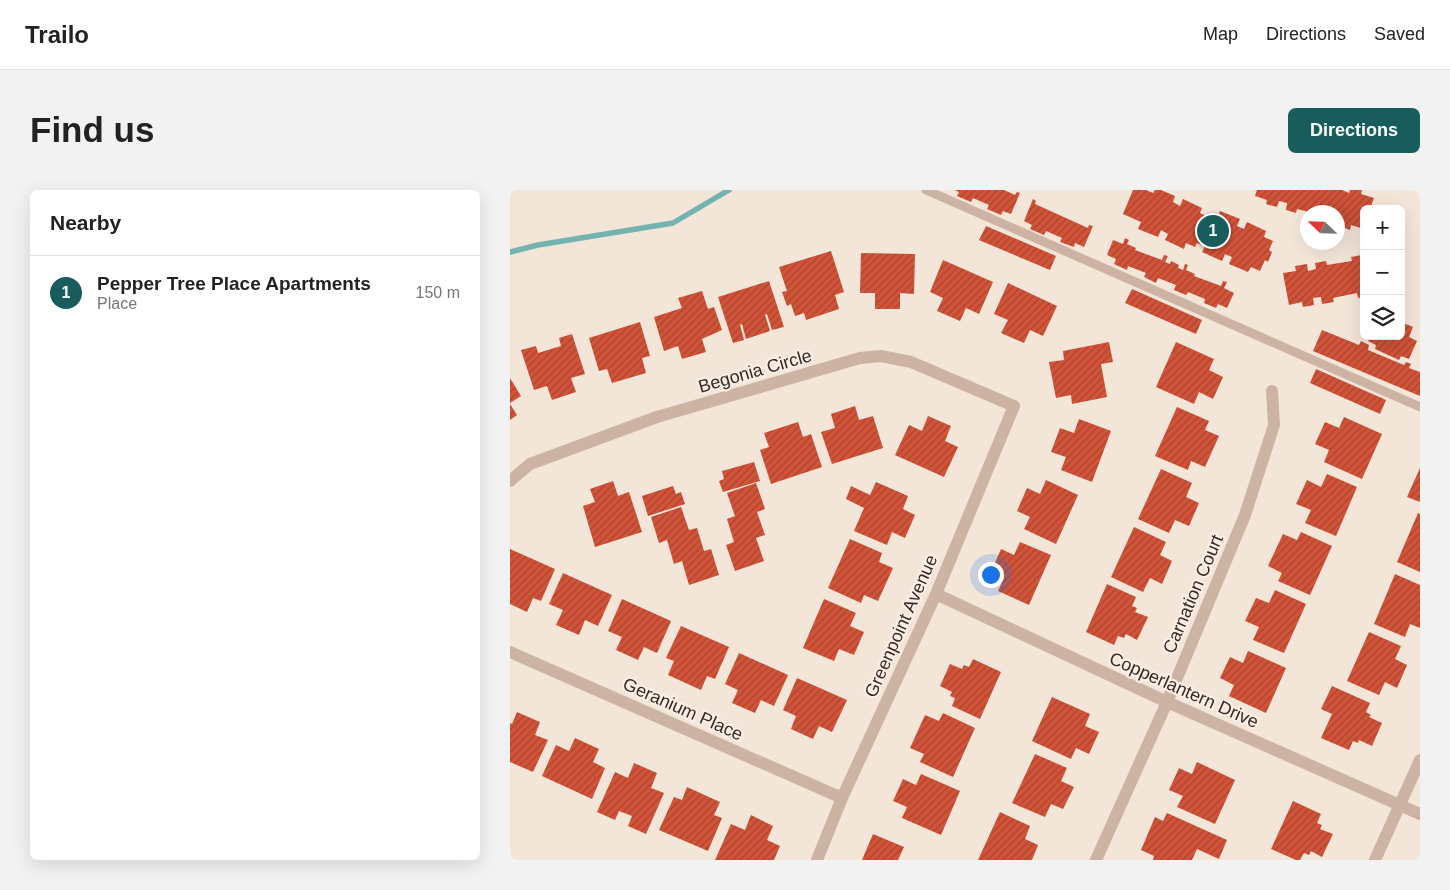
<!DOCTYPE html>
<meta charset="utf-8">
<style>
:root{--surface:#fff;--page:#f2f2f2;--text:#222;--muted:#767676;--line:#e0e0e0;--accent:#185c5c}
body{margin:0;font-family:Arial,sans-serif;background:var(--page);color:var(--text)}
.controls{position:absolute;right:15px;top:15px;display:grid;overflow:hidden;border-radius:8px;box-shadow:0 5px 20px #0002}
.controls button{width:45px;height:45px;display:grid;place-items:center;padding:0;border:0;border-bottom:1px solid var(--line);background:var(--surface);color:var(--text);font:25px sans-serif}
.compass{position:absolute;left:790px;top:15px;width:45px;height:45px;border-radius:50%;background:var(--surface);box-shadow:0 5px 20px #0002;rotate:293deg}
.you{position:absolute;left:480px;top:384px;width:18px;height:18px;margin:-12px;border:4px solid #fff;border-radius:50%;background:#1a73e8;box-shadow:0 0 0 8px #1a73e833}
.badge{display:grid;place-items:center;width:32px;height:32px;border-radius:50%;background:var(--accent);color:#fff;font-size:16px;font-weight:700}
.pin{position:absolute;translate:-50% -50%;border:2px solid #fff;box-shadow:0 1px 5px #0006}
.list{margin:0;padding:0;list-style:none}
h2{display:flex;justify-content:space-between;align-items:center;height:65px;margin:0;padding:0 20px;font-size:21px}
h2 small{font-size:16px;font-weight:400;color:var(--muted)}
.list li{display:grid;grid-template-columns:32px 1fr auto;gap:15px;align-items:center;box-sizing:border-box;height:75px;padding:0 20px;border-top:1px solid var(--line)}
.list b{display:block;font-size:19px;white-space:nowrap}
.list p{margin:0;font-size:16px;white-space:nowrap;color:var(--muted)}
.list em{font-size:16px;font-style:normal;color:var(--muted)}
.icon{flex:none;width:28px;height:28px;fill:none;stroke:currentColor;stroke-width:2;stroke-linecap:round;stroke-linejoin:round}
.map{position:relative;flex:none;width:910px;height:670px;overflow:hidden;border-radius:8px}
header{display:flex;align-items:center;gap:30px;box-sizing:border-box;height:70px;padding:0 25px;background:var(--surface);border-bottom:1px solid var(--line)}
header strong{font-size:24px}
nav{display:flex;gap:28px;margin-inline-start:auto;font-size:18px}
.intro{display:flex;align-items:center;justify-content:space-between;box-sizing:border-box;height:120px;padding:0 30px}
h1{margin:0;font-size:35px}
.button{padding:12px 22px;border-radius:8px;background:var(--accent);color:#fff;font-size:18px;font-weight:700}
main{display:flex;gap:30px;padding:0 30px}
aside{flex:1;background:var(--surface);border-radius:8px;box-shadow:0 5px 20px #0002}
.map>svg:first-child{display:block}
</style>
<header>
<strong>Trailo</strong>
<nav><a>Map</a><a>Directions</a><a>Saved</a></nav>
</header>
<div class="intro"><h1>Find us</h1><a class="button">Directions</a></div>
<main>
<aside>
<h2>Nearby<small></small></h2>
<ul class="list">
<li><span class="badge">1</span><div><b>Pepper Tree Place Apartments</b><p>Place</p></div><em>150 m</em></li>
</ul>
</aside>
<div class="map">
<svg width="910" height="670" viewBox="0 0 910 670">
<defs>
<pattern id="building-hatch" width="6" height="6" patternUnits="userSpaceOnUse" patternTransform="scale(1.25)"><rect width="6" height="6" fill="#d15339"/><path d="M-1 1l2-2M0 6l6-6M5 7l2-2" fill="none" stroke="#aa4530"/></pattern>
</defs>
<rect width="100%" height="100%" fill="#f4e5d9"/>
<g fill="none" stroke-linecap="round" stroke-linejoin="round">
<path stroke="#75b3b1" stroke-width="5.5" d="M 0,62 L 28,55 L 163,33 L 219,0"/>
</g>
<path fill="url(#building-hatch)" d="M 445,0 L 494,0 L 505,5 L 507,2 L 510,3 L 501,24 L 493,21 L 491,25 L 477,19 L 479,15 L 463,8 L 461,12 L 447,6 L 449,2 Z
M 623,0 L 636,0 L 643,3 L 645,0 L 651,0 L 665,6 L 663,12 L 670,16 L 673,9 L 692,18 L 690,23 L 698,27 L 699,23 L 708,26 L 710,21 L 730,29 L 727,36 L 734,39 L 737,32 L 756,41 L 754,47 L 763,51 L 759,60 L 762,62 L 758,72 L 755,70 L 750,81 L 741,77 L 738,82 L 719,74 L 722,67 L 715,64 L 712,71 L 692,62 L 695,56 L 687,53 L 685,57 L 676,53 L 674,59 L 655,50 L 658,44 L 651,40 L 648,47 L 628,39 L 631,32 L 613,24 Z
M 747,0 L 832,0 L 839,3 L 840,0 L 852,0 L 851,4 L 864,8 L 860,19 L 854,19 L 854,39 L 841,35 L 840,40 L 829,36 L 831,30 L 828,29 L 828,22 L 799,22 L 787,19 L 786,23 L 776,20 L 777,13 L 769,11 L 767,17 L 756,14 L 757,10 L 745,6 Z
M 523,9 L 526,11 L 525,14 L 578,38 L 579,35 L 583,36 L 574,57 L 565,53 L 564,57 L 550,52 L 552,48 L 536,41 L 534,45 L 520,39 L 522,35 L 514,31 Z
M 476,36 L 546,66 L 540,80 L 469,50 Z
M 615,48 L 619,50 L 617,54 L 626,58 L 625,60 L 652,70 L 654,65 L 658,66 L 655,72 L 660,74 L 661,71 L 669,75 L 668,78 L 673,80 L 675,74 L 678,75 L 676,80 L 685,84 L 684,86 L 711,96 L 713,91 L 717,92 L 714,98 L 724,103 L 717,118 L 708,114 L 706,118 L 694,113 L 695,109 L 678,102 L 676,105 L 664,100 L 666,95 L 648,88 L 646,93 L 634,87 L 636,83 L 618,76 L 617,80 L 604,74 L 606,69 L 597,65 L 603,50 L 613,54 Z
M 321,61 L 334,102 L 325,105 L 329,119 L 296,130 L 294,123 L 285,126 L 281,114 L 277,116 L 272,102 L 277,101 L 269,77 Z
M 351,63 L 405,64 L 404,104 L 390,103 L 390,119 L 365,119 L 365,103 L 350,103 Z
M 852,65 L 854,107 L 848,108 L 847,103 L 823,108 L 824,112 L 812,114 L 811,107 L 803,108 L 804,115 L 793,117 L 792,112 L 779,115 L 773,83 L 786,81 L 785,76 L 797,74 L 798,81 L 806,79 L 805,73 L 816,71 L 817,75 L 842,71 L 841,67 Z
M 433,70 L 483,92 L 469,124 L 456,118 L 450,131 L 427,121 L 433,108 L 420,102 Z
M 259,91 L 274,137 L 262,140 L 257,124 L 255,125 L 260,141 L 236,149 L 232,134 L 230,135 L 234,150 L 223,153 L 208,107 Z
M 498,93 L 547,116 L 533,146 L 520,140 L 514,153 L 491,143 L 498,130 L 484,124 Z
M 622,99 L 692,130 L 686,144 L 615,113 Z
M 192,101 L 198,119 L 204,117 L 212,140 L 192,149 L 196,162 L 172,169 L 168,156 L 154,161 L 144,127 L 172,118 L 168,108 Z
M 130,132 L 140,166 L 132,168 L 136,183 L 102,193 L 97,179 L 89,181 L 79,148 Z
M 891,132 L 903,137 L 899,147 L 907,151 L 899,169 L 891,166 L 889,170 L 865,159 L 866,155 L 858,151 L 860,146 L 891,146 Z
M 812,140 L 849,155 L 851,151 L 859,155 L 858,160 L 894,175 L 896,172 L 901,174 L 899,178 L 910,182 L 910,206 L 803,161 Z
M 62,144 L 75,184 L 61,188 L 66,202 L 42,210 L 37,196 L 24,200 L 11,160 L 26,156 L 28,163 L 51,156 L 49,148 Z
M 599,152 L 603,172 L 591,174 L 597,207 L 562,214 L 561,205 L 546,208 L 539,172 L 554,170 L 553,161 Z
M 666,152 L 704,169 L 699,180 L 713,187 L 703,209 L 689,202 L 684,214 L 646,197 Z
M 806,179 L 876,210 L 870,224 L 800,193 Z
M 0,188 L 11,206 L 0,213 Z
M 0,214 L 7,225 L 0,230 Z
M 345,216 L 349,230 L 363,226 L 373,258 L 322,274 L 311,242 L 325,238 L 321,224 Z
M 667,217 L 699,231 L 695,240 L 709,246 L 695,277 L 681,271 L 678,280 L 645,266 Z
M 418,226 L 441,236 L 435,251 L 448,257 L 434,287 L 385,265 L 399,235 L 412,241 Z
M 834,227 L 872,244 L 852,289 L 814,272 L 819,260 L 805,254 L 815,232 L 829,238 Z
M 569,229 L 601,241 L 582,292 L 551,280 L 556,267 L 541,262 L 550,238 L 564,243 Z
M 288,232 L 293,247 L 301,244 L 312,277 L 261,294 L 250,260 L 259,257 L 254,243 Z
M 244,272 L 250,291 L 213,302 L 209,291 L 214,289 L 212,281 Z
M 910,278 L 910,312 L 897,307 Z
M 651,279 L 682,293 L 676,307 L 689,313 L 679,336 L 665,330 L 659,343 L 628,329 Z
M 817,284 L 847,297 L 826,346 L 795,333 L 801,320 L 786,314 L 797,290 L 811,297 Z
M 536,290 L 568,305 L 546,354 L 514,339 L 520,327 L 507,321 L 517,298 L 530,304 Z
M 103,291 L 108,306 L 119,302 L 132,342 L 85,357 L 73,316 L 85,312 L 80,299 Z
M 366,292 L 398,306 L 393,319 L 405,325 L 395,348 L 382,342 L 377,355 L 344,341 L 354,318 L 336,309 L 341,296 L 360,305 Z
M 246,293 L 255,319 L 247,322 L 255,345 L 246,348 L 254,371 L 225,381 L 216,355 L 224,352 L 217,329 L 225,326 L 217,303 Z
M 163,296 L 166,304 L 171,302 L 175,314 L 138,326 L 132,306 Z
M 171,317 L 179,340 L 187,338 L 194,361 L 201,359 L 209,385 L 179,395 L 172,371 L 164,374 L 157,350 L 149,353 L 141,327 Z
M 908,323 L 910,324 L 910,382 L 887,372 Z
M 624,337 L 656,352 L 650,365 L 662,371 L 652,394 L 640,388 L 633,402 L 601,387 Z
M 791,342 L 822,356 L 800,405 L 768,391 L 772,383 L 758,376 L 773,344 L 787,350 Z
M 340,349 L 372,363 L 369,372 L 383,378 L 368,411 L 354,405 L 351,413 L 318,398 Z
M 510,352 L 541,365 L 519,415 L 488,401 L 494,388 L 481,382 L 491,359 L 504,365 Z
M 0,359 L 45,379 L 31,411 L 23,408 L 17,422 L 0,414 Z
M 53,383 L 102,405 L 88,436 L 75,430 L 69,445 L 46,435 L 53,420 L 39,414 Z
M 885,384 L 910,395 L 910,438 L 900,434 L 895,447 L 864,434 Z
M 597,394 L 626,407 L 622,416 L 627,418 L 625,422 L 638,427 L 627,450 L 616,444 L 614,448 L 608,446 L 604,455 L 576,442 Z
M 765,400 L 796,414 L 774,463 L 743,450 L 749,437 L 735,431 L 746,408 L 759,413 Z
M 112,409 L 161,431 L 147,463 L 134,457 L 128,470 L 106,460 L 112,447 L 98,441 Z
M 314,409 L 346,423 L 340,436 L 354,442 L 344,465 L 329,459 L 324,471 L 293,458 Z
M 171,436 L 219,457 L 205,489 L 197,486 L 191,500 L 158,485 L 164,471 L 156,468 Z
M 859,442 L 891,456 L 885,469 L 897,475 L 887,498 L 875,492 L 869,505 L 837,491 Z
M 738,461 L 776,478 L 756,523 L 719,506 L 724,495 L 710,488 L 720,467 L 733,473 Z
M 229,463 L 278,485 L 264,516 L 251,510 L 245,523 L 222,513 L 228,500 L 215,494 Z
M 463,469 L 491,482 L 470,529 L 442,516 L 445,508 L 440,506 L 442,502 L 430,496 L 440,474 L 452,479 L 454,475 L 459,477 Z
M 287,488 L 337,510 L 322,542 L 309,536 L 303,549 L 281,539 L 286,526 L 273,520 Z
M 822,496 L 860,513 L 856,522 L 861,525 L 859,527 L 872,533 L 862,556 L 849,550 L 848,553 L 843,551 L 839,560 L 811,548 L 822,524 L 811,519 Z
M 542,507 L 580,524 L 575,536 L 589,542 L 579,564 L 566,558 L 561,569 L 522,551 Z
M 7,522 L 30,532 L 25,545 L 38,550 L 23,582 L 0,572 L 0,533 L 2,534 Z
M 433,523 L 465,538 L 443,587 L 410,572 L 414,564 L 400,558 L 415,525 L 429,531 Z
M 65,548 L 89,559 L 83,572 L 95,578 L 82,609 L 32,586 L 46,555 L 59,561 Z
M 525,564 L 557,578 L 551,591 L 564,597 L 553,619 L 541,614 L 535,627 L 502,613 Z
M 687,572 L 725,590 L 705,634 L 667,617 L 673,606 L 659,600 L 669,578 L 682,584 Z
M 124,573 L 147,583 L 141,598 L 154,603 L 136,644 L 118,636 L 122,626 L 109,621 L 105,630 L 87,622 L 105,582 L 118,588 Z
M 411,584 L 450,601 L 431,645 L 392,628 L 397,617 L 383,611 L 393,589 L 406,595 Z
M 177,597 L 210,612 L 204,625 L 212,628 L 198,661 L 149,640 L 164,607 L 172,610 Z
M 783,611 L 811,624 L 807,633 L 812,635 L 810,639 L 823,644 L 812,667 L 801,661 L 799,665 L 794,663 L 790,670 L 786,670 L 761,659 Z
M 490,622 L 520,636 L 515,649 L 528,655 L 522,670 L 468,670 Z
M 657,623 L 717,650 L 709,669 L 687,659 L 682,670 L 643,670 L 644,666 L 631,660 L 645,627 L 653,631 Z
M 241,625 L 263,636 L 257,650 L 270,656 L 264,670 L 205,670 L 221,634 L 235,640 Z
M 363,644 L 394,657 L 388,670 L 352,670 Z"/>
<g fill="none" stroke-linecap="round" stroke-linejoin="round">
<path stroke="#cdb3a4" stroke-width="9" d="M 416,0 L 910,217"/>
<path stroke="#cdb3a4" stroke-width="12" d="M 0,291 L 20,274 L 147,227 L 350,168 L 371,166 L 401,172 L 504,216 L 426,404 L 332,608 L 307,670
M 426,404 L 657,512 L 910,624
M 0,462 L 332,608
M 586,670 L 657,512 L 735,325 L 764,235 L 762,201
M 865,670 L 910,570"/>
</g>
<g text-anchor="middle" dominant-baseline="central" stroke-width="4.5" stroke-linejoin="round" paint-order="stroke">
<g font-size="18" fill="#372a26" stroke="#fbefe5">
<text transform="translate(245 181) rotate(-16)">Begonia Circle</text>
<text transform="translate(683 404) rotate(-67)">Carnation Court</text>
<text transform="translate(391 436) rotate(-66)">Greenpoint Avenue</text>
<text transform="translate(674 500) rotate(24)">Copperlantern Drive</text>
<text transform="translate(173 519) rotate(24)">Geranium Place</text>
</g>
</g>
</svg>
<div class="controls">
<button>+</button>
<button>−</button>
<button><svg class="icon" aria-label="layers" viewBox="0 0 24 24"><path d="M12 4l9 5-9 5-9-5zM3 14l9 5 9-5"/></svg></button>
</div>
<svg class="compass" viewBox="-18 -18 36 36"><path d="M0-13l5 13h-10z" fill="#e53935"/><path d="M0 13l5-13h-10z" fill="#767676"/></svg>
<div class="you"></div>
<div class="pin badge" style="left:703px;top:41px">1</div>
</div>
</main>
